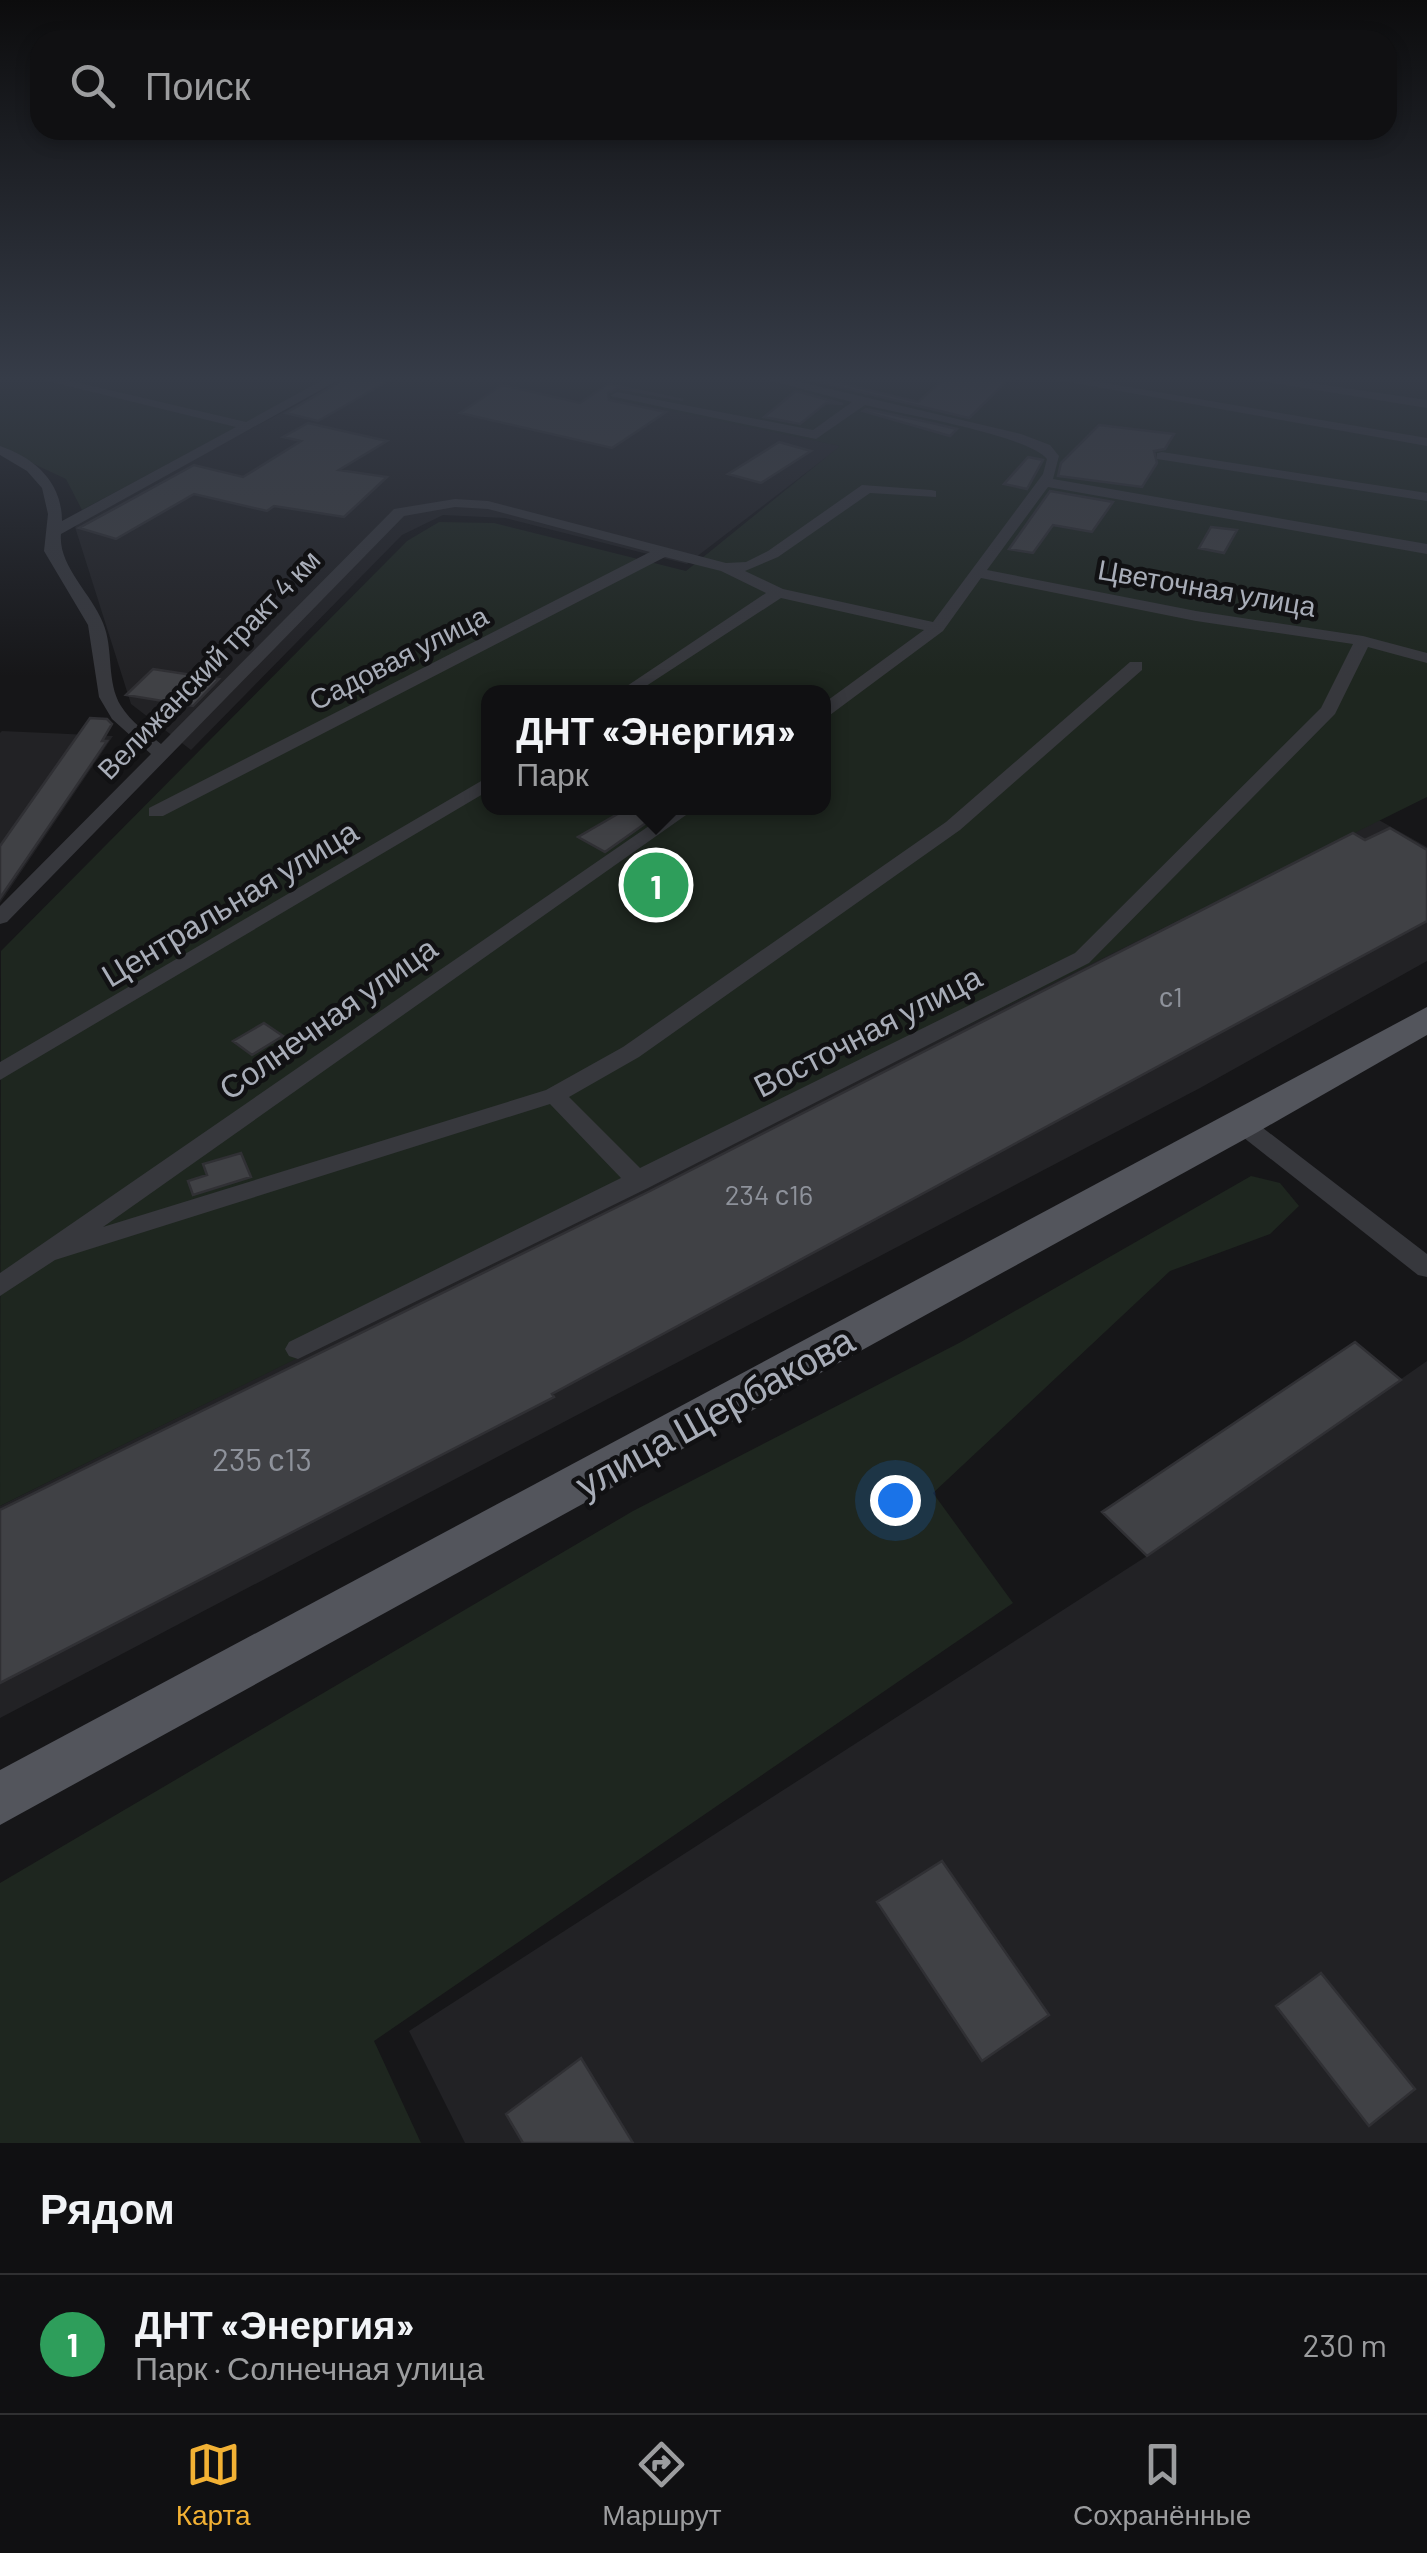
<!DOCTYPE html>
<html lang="ru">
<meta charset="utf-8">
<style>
:root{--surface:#101012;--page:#19191b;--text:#f1f3f6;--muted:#9c9d9f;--line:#303032;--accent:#f2b134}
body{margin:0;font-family:Barlow,sans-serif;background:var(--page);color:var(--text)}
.you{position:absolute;left:895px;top:1500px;width:35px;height:35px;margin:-25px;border:8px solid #fff;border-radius:50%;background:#1a73e8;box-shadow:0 0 0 15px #1a73e833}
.badge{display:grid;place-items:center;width:65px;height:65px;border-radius:50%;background:var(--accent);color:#fff;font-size:32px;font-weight:700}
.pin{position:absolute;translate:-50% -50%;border:5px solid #fff;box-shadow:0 2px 10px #0006}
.popup{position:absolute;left:481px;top:685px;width:350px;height:130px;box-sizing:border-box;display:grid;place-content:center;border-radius:20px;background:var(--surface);filter:drop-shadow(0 2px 8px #0005);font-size:32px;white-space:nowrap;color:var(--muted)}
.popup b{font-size:38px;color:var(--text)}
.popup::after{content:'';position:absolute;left:50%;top:100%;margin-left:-20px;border:20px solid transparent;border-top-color:var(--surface)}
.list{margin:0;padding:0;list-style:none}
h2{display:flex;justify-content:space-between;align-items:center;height:130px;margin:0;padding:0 40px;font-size:42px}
h2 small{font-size:32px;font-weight:400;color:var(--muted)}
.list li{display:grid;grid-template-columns:65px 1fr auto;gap:30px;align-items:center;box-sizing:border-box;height:140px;padding:0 40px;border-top:2px solid var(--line)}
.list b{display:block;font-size:38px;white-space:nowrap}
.list p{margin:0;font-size:32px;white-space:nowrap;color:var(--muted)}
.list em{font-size:32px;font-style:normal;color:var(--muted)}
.icon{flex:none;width:55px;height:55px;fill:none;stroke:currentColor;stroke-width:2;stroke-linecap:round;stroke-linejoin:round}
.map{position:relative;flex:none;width:1427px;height:2143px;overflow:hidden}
.search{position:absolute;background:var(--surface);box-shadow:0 5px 15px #0003;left:30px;right:30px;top:30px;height:110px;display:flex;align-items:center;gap:25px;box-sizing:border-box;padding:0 35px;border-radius:30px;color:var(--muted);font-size:38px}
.sheet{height:270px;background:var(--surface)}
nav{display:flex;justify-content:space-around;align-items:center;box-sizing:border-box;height:140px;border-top:2px solid var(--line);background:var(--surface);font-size:28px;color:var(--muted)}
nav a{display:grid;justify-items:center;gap:5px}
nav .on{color:var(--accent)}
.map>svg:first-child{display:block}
</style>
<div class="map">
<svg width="1427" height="2143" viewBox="0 0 1427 2143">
<rect width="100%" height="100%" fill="#161618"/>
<path fill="#222225" d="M 351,377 L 553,377 L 544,383 L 841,446 L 687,564 L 505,518 L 443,515 L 402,535 L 191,750 L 131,704 L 75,527 L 90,512 Z
M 2,731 L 113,736 L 0,903 L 0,733 Z
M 1377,819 L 1427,847 L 1427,961 L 1200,1088 L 0,1718 L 0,1506 Z
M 1427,1361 L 1427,2143 L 465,2143 L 409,2031 L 1147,1556 Z"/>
<path fill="#1e261f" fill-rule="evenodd" d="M 0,377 L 331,377 L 82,510 L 66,479 L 0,448 Z
M 553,377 L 1427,377 L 1427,797 L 0,1506 L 1,951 L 407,541 L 439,522 L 494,523 L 686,571 L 840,446 L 543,384 ZM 488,692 L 824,692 L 824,808 L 488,808 Z
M 1251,1176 L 1280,1183 L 1299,1206 L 1270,1234 L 1170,1271 L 933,1493 L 1013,1603 L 374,2041 L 421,2143 L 0,2143 L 0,1883 L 633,1511 L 961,1342 Z"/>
<path fill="#404145" stroke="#303034" stroke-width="2.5" d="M 348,377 L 395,377 L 318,421 L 286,413 Z
M 814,377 L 918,402 L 946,377 L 1011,377 L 969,418 L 810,380 Z
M 608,384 L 683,400 L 618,388 L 608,393 L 609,400 L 666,412 L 612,448 L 460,413 L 502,385 L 580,403 Z
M 796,391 L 843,404 L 826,403 L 800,424 L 764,417 Z
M 866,409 L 932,423 L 957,429 L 950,436 L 863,411 Z
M 308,423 L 387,441 L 339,470 L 387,477 L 344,517 L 274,506 L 267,511 L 194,494 L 116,539 L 79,528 L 194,465 L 243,477 L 301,441 L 283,437 Z
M 1099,425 L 1174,434 L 1165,449 L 1154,451 L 1157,463 L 1142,487 L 1058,476 L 1061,463 Z
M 779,442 L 811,451 L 761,483 L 728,474 Z
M 1028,457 L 1043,460 L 1027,489 L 1004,484 Z
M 1050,491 L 1113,502 L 1092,532 L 1053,525 L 1033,553 L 1009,549 Z
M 1211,527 L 1237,530 L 1224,553 L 1199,548 Z
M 153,669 L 219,679 L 193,706 L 126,695 Z
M 90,718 L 107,719 L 112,724 L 102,741 L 107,741 L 0,898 L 0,846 Z
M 628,808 L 667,808 L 605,852 L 578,837 Z
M 1390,828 L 1427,850 L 1427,921 L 552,1394 L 554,1397 L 0,1683 L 0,1510 L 650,1191 L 1353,833 L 1365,840 Z
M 264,1023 L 283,1036 L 252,1055 L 233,1041 Z
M 241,1153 L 251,1177 L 193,1195 L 188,1181 L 207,1175 L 203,1164 Z
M 1355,1342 L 1401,1380 L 1147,1556 L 1102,1512 Z
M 942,1861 L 1049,2015 L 982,2061 L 877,1902 Z
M 1321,1973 L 1415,2089 L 1369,2126 L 1276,2006 Z
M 581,2058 L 633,2143 L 523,2143 L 506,2114 Z"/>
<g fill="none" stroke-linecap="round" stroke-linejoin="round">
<path fill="#37383d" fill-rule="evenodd" d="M 31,377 L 54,377 L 246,422 L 328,377 L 344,377 L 61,534 C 58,566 91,593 103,623 C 114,649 106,682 121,706 C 131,722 147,733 161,744 L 394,509 L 455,499 L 488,501 L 726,563 L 746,562 L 768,551 L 862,485 L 931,490 L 936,491 L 936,497 L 870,493 L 778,557 L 745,571 L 783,589 L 933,622 L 1043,474 L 1047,459 C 1027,435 901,414 865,405 L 816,439 L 610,396 L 617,392 L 813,430 L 852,402 L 756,377 L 779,377 L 1021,434 L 1050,445 L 1059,456 L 1053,479 L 1427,544 L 1427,554 L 1048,487 L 987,570 L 1196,611 L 1363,636 L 1427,653 L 1427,663 L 1368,647 L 1335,714 L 1089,963 L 648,1188 L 298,1359 L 289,1356 L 285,1349 L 289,1342 L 621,1178 L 550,1104 L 55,1260 L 0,1296 L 0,1273 L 675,808 L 696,808 L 103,1227 L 546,1090 L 623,1047 L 946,822 L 1130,662 L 1142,662 L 1142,670 L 960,830 L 639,1057 L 569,1097 L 640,1168 L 1075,953 L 1321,708 L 1353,644 L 1196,621 L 981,578 L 943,631 L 830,715 L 824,716 L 824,703 L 924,630 L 781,598 L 637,692 L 618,692 L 766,593 L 721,571 L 665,557 L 163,816 L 149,816 L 149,808 L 650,552 L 488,509 L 455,507 L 404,516 L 7,922 L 0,924 L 0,906 L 151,754 L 112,719 L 99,697 L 88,625 L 44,551 L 48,514 L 42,488 L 27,471 L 0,455 L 0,446 C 35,458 62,482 62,521 L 236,427 Z
M 1041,377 L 1070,377 L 1427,438 L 1427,446 Z
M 1237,377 L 1270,377 L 1427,400 L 1427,408 Z
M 1162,452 L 1427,493 L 1427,501 L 1157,459 L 1157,453 Z
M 488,777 L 488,791 L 0,1080 L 0,1062 Z
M 1242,1116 L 1250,1118 L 1427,1254 L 1427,1277 L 1418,1275 L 1234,1130 L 1230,1124 Z"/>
<path fill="#53555c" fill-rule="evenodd" d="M 1427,1007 L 1427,1035 L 1256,1133 L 0,1825 L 0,1770 Z"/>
</g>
<linearGradient id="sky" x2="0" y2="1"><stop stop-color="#0c0c0d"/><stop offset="0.56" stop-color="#363c48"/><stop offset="1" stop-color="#363c48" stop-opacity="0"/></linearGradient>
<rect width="1427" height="677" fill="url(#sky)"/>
<g text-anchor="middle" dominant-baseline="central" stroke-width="9" stroke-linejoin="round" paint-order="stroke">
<g font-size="28" fill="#a8adb8" stroke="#111113">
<text transform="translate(1207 587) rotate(10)">Цветочная улица</text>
<text transform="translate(398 657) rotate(-27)">Садовая улица</text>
<text transform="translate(208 664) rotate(-46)">Велижанский тракт 4 км</text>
</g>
<g font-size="28" fill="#8e929b">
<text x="1171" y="996">с1</text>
<text x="769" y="1194">234 с16</text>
</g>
<g font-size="32" fill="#a8adb8" stroke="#111113">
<text transform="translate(229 902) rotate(-31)">Центральная улица</text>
<text transform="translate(327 1017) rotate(-35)">Солнечная улица</text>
<text transform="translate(867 1030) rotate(-27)">Восточная улица</text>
</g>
<g font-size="32" fill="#8e929b">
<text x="262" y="1458">235 с13</text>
</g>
<g font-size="38" fill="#a8adb8" stroke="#111113">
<text transform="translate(714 1411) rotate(-29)">улица Щербакова</text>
</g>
</g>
</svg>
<div class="you"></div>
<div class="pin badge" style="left:656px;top:885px;background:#2e9e5b">1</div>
<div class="popup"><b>ДНТ «Энергия»</b>Парк</div>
<div class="search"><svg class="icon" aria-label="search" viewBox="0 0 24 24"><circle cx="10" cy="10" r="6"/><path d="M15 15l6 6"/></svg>Поиск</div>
</div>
<section class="sheet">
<h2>Рядом<small></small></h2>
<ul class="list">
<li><span class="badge" style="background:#2e9e5b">1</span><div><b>ДНТ «Энергия»</b><p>Парк · Солнечная улица</p></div><em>230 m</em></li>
</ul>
</section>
<nav>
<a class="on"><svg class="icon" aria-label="map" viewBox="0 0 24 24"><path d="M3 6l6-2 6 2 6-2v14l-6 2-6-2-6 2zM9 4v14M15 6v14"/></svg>Карта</a>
<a><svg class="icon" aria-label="directions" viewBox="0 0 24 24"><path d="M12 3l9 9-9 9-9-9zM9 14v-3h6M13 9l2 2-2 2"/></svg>Маршрут</a>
<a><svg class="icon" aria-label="saved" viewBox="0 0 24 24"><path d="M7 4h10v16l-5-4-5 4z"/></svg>Сохранённые</a>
</nav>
